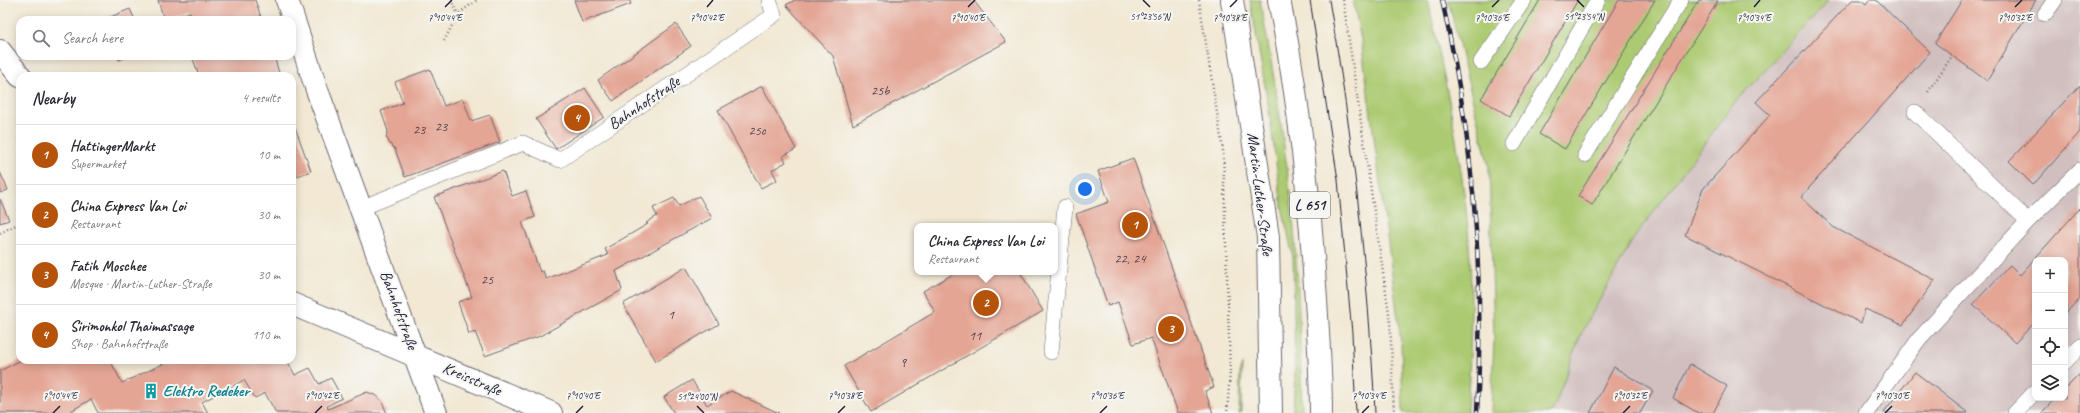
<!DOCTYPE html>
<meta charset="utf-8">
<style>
:root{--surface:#fff;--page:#f2f2f3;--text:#2b2b33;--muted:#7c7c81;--line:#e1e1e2;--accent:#b45309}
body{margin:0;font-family:Caveat,sans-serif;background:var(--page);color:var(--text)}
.controls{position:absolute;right:12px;bottom:12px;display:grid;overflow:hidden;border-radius:8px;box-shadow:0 2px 10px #0003}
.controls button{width:36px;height:36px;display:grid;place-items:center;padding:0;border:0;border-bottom:1px solid var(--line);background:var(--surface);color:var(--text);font:20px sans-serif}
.you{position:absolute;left:1085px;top:189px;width:14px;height:14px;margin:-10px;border:3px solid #fff;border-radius:50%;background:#1a73e8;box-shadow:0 0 0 6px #1a73e833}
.badge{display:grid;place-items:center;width:26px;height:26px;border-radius:50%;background:var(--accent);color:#fff;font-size:13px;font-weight:700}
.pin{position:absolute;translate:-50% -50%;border:2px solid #fff;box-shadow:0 1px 4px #0006}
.popup{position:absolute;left:914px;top:223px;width:144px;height:52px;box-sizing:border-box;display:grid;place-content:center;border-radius:8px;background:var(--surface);filter:drop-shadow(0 1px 3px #0005);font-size:13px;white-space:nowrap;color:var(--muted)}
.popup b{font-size:15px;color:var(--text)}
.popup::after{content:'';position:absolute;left:50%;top:100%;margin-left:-8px;border:8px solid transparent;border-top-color:var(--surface)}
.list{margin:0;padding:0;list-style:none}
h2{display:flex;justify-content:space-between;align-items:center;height:52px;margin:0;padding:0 16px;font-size:17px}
h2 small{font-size:13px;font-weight:400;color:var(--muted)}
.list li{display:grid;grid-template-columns:26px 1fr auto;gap:12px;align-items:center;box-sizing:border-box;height:60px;padding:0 16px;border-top:1px solid var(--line)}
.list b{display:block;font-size:15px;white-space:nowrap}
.list p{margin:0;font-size:13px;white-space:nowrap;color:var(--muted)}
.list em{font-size:13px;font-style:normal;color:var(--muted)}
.icon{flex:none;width:22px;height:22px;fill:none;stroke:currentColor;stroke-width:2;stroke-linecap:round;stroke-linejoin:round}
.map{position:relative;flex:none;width:2080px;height:413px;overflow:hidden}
.search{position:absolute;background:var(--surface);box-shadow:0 2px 10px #0003;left:16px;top:16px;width:280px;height:44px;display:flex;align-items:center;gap:10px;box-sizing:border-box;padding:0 14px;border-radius:12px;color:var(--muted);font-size:15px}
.panel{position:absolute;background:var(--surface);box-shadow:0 2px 10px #0003;left:16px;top:72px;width:280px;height:292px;border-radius:12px}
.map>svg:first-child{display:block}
</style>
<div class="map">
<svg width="2080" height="413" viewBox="0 0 2080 413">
<rect width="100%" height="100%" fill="#f6f6f2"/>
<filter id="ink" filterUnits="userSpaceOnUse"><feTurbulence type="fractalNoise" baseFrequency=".025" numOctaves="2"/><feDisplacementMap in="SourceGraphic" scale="8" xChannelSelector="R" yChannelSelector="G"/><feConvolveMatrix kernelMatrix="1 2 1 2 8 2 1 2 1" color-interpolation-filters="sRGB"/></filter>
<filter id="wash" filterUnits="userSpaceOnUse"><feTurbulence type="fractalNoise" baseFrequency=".012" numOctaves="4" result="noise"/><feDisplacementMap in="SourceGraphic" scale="16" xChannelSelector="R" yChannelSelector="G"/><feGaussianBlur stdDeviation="0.9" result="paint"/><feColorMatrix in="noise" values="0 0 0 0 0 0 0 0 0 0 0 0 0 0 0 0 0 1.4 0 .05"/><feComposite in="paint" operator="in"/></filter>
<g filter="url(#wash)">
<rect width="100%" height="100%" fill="#f2e8d3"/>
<path fill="#d1bfbf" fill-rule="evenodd" d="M 1829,0 L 2080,0 L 2080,413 L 1552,413 L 1581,334 L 1632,241 L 1735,102 ZM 2035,260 L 2065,260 L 2065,398 L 2035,398 Z"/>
<path fill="#acca71" stroke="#677656" d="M 1250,0 L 1260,0 C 1274,72 1285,146 1293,219 C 1299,283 1300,349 1302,413 L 1293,413 L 1295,372 L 1293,257 L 1282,207 L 1268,104 Z
M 1353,0 L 1428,0 C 1443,69 1458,139 1466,209 C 1474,276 1471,346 1467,413 L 1403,413 L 1401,342 L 1361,40 Z
M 1448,0 L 1829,0 L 1735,102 L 1632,241 L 1581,334 L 1552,413 L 1491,413 L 1494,338 L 1489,167 Z
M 1242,364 L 1241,413 L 1239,413 L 1240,370 Z"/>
<g id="blocks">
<path fill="#e4a594" d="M 158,0 L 255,0 L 262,20 L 192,20 L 190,12 L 164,20 Z
M 574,0 L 629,0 L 631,4 L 582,22 Z
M 795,0 L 973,0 L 1006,42 L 853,125 L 833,56 L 786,5 Z
M 1540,0 L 1578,0 L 1509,116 L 1481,99 Z
M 1619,0 L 1655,0 L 1565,149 L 1539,134 Z
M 1699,0 L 1718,1 L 1592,205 L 1578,196 Z
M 1852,0 L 1861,0 L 1866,4 L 1869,0 L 1876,0 L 1930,52 L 1801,197 L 1833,227 L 1935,280 L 1903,325 L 1865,309 L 1861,323 L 1685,235 L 1703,189 L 1770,115 L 1756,102 Z
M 1962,0 L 2036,0 L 1987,81 L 1935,43 Z
M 130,9 L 135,20 L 103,20 Z
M 676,24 L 691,46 L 613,101 L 598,80 Z
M 117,56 L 130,56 L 119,60 Z
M 192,56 L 274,56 L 280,76 L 199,76 Z
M 430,69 L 444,106 L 463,99 L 471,121 L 490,115 L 500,142 L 405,177 L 395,149 L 390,144 L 386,137 L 388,131 L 381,111 L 403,103 L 395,82 Z
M 2080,85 L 2080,132 L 2033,185 L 2009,161 Z
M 762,86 L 796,149 L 783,156 L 786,162 L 772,170 L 777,180 L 761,188 L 718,110 Z
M 585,88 L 604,117 L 556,149 L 536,119 Z
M 292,119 L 311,171 L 292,178 Z
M 1133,158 L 1214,387 L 1205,391 L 1213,413 L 1178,413 L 1151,338 L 1133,344 L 1118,302 L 1108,306 L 1076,214 L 1109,202 L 1098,171 Z
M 503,171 L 512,196 L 526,191 L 535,217 L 522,222 L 540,272 L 543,271 L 546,279 L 608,255 L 605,249 L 648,224 L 646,223 L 657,216 L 653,208 L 674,198 L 679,206 L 699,196 L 712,218 L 616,271 L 622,290 L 540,336 L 485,356 L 475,332 L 469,334 L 458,302 L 472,297 L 434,197 Z
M 0,172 L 8,190 L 0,193 Z
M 0,199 L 9,220 L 0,223 Z
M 2080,208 L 2080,298 L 2065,314 L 2065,260 L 2035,260 L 2035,322 L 2015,343 L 1973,304 L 2010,265 L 2020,275 Z
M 686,267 L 719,324 L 656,361 L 623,304 Z
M 957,272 L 1020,272 L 1043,311 L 871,412 L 844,366 L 935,312 L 923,291 Z
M 21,360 L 110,360 L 122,383 L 165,363 L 163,360 L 287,360 L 295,375 L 310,368 L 319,384 L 331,378 L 342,398 L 327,406 L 328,409 L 367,392 L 377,396 L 382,402 L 387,413 L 276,413 L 265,393 L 255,398 L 244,380 L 202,402 L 208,413 L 98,413 L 91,399 L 68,413 L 0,413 L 0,371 Z
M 1690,364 L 1727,386 L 1713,413 L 1698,413 L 1673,398 Z
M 1614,367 L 1653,391 L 1640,413 L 1590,413 Z
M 1915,372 L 1968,413 L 1883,413 Z
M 2080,374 L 2080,413 L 2041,413 L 2056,398 L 2065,398 L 2065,389 Z
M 692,380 L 707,405 L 731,391 L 779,413 L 674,413 L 664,397 Z"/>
</g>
</g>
<g filter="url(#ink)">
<use href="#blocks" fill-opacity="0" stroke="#6b6770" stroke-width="1"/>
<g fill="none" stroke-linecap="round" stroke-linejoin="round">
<g stroke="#6b6770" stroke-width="16">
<path id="lane" d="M 2045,14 L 2055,0
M 1481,62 L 1524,0
M 1514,144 L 1598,0
M 1585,155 L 1681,0
M 361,208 L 523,143 L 560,160 L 774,15 L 769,0
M 2028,221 L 2080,170
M 1051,352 L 1065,207
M 2065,362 L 2080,346
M 1866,413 L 1919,339 L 2028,221 L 1915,112
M 2015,413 L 2035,392"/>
</g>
<g stroke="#6b6770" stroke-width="24">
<path id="street" d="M 287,0 L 317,90 L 436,413
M 0,51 L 20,76
M 292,304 L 551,413"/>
</g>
<g stroke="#6b6770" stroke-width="24">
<path id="primary" d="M 1232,0 L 1268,237 L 1271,413
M 1279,0 C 1298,94 1309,190 1315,286 C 1318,328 1321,371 1321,413"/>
</g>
<path stroke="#6b6770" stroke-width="2.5" stroke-dasharray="1 3" stroke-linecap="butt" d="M 451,0 L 458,14
M 1199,0 L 1223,150 L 1230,371 L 1227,413
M 1343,0 L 1390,320 L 1394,413
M 444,41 L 458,14 L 477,0
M 1928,92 L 1952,56
M 0,233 L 20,223"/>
<use href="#lane" stroke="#fff" stroke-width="15"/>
<use href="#street" stroke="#fff" stroke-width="22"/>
<use href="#primary" stroke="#fff" stroke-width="22"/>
<path stroke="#22223b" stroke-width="1" d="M 1310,0 L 1338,180 L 1352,333 L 1356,413
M 1329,0 C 1353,137 1368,274 1375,413"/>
<g stroke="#22223b" stroke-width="4.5">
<path id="rail" d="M 1442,0 C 1473,136 1485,274 1477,413"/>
</g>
<use href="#rail" stroke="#f6f6f2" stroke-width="3" stroke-dasharray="9" stroke-linecap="butt"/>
</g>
</g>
<path fill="none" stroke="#22223b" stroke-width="1.5" d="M 1143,0 L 1150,7M 1577,0 L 1584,7M 445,7 L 452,0M 707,7 L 713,0M 968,7 L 975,0M 1230,7 L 1237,0M 1492,7 L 1499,0M 1754,7 L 1760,0M 2015,7 L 2022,0M 697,406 L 704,413M 53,413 L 60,406M 315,413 L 322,406M 576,413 L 583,406M 838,413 L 845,406M 1100,413 L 1107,406M 1362,413 L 1369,406M 1623,413 L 1630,406M 1885,413 L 1892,406"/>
<defs>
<g id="building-bare" transform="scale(1.2)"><path d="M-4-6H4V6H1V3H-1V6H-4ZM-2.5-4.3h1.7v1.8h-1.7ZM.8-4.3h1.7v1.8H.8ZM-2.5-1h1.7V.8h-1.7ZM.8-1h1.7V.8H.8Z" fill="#0f9aa8" stroke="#f6f6f2" stroke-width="2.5" paint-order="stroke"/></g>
</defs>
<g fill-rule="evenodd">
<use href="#building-bare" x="151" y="391"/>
</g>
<g text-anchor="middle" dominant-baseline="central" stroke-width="4" stroke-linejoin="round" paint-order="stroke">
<g font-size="14" fill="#524351">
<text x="880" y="90">25b</text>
<text x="441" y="126">23</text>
<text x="419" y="129">23</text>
<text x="757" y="130">25c</text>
<text x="1130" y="258">22, 24</text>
<text x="487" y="279">25</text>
<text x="671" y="314">1</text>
<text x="975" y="335">11</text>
<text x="903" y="362">9</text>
</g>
<rect fill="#f6f6f2" stroke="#626272" stroke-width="1" x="1290" y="192" width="40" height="26" rx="3"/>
<g font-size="15" font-weight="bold" fill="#22223b">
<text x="1310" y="205">L 651</text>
</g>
<g font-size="16" fill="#22223b" stroke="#f6f6f2">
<text transform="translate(644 103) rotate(-34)">Bahnhofstraße</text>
<text transform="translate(1260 194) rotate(83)">Martin-Luther-Straße</text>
<text transform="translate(399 310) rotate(70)">Bahnhofstraße</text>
<text transform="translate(472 379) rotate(23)">Kreisstraße</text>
</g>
<g font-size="16" font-weight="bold" fill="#0d838f" stroke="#f6f6f2" text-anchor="start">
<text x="163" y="391">Elektro Redeker</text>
</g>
</g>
<g font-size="10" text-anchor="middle" fill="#22223b" stroke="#f6f6f2" stroke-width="4" stroke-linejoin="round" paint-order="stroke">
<text x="1150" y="20">51°23'56"N</text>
<text x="1584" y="20">51°23'54"N</text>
<text x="445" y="21">7°10'44"E</text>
<text x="707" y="21">7°10'42"E</text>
<text x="968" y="21">7°10'40"E</text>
<text x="1230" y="21">7°10'38"E</text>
<text x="1492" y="21">7°10'36"E</text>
<text x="1754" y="21">7°10'34"E</text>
<text x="2015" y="21">7°10'32"E</text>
<text x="60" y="399">7°10'44"E</text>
<text x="322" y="399">7°10'42"E</text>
<text x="583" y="399">7°10'40"E</text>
<text x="845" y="399">7°10'38"E</text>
<text x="1107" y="399">7°10'36"E</text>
<text x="1369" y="399">7°10'34"E</text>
<text x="1630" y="399">7°10'32"E</text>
<text x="1892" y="399">7°10'30"E</text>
<text x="697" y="400">51°24'00"N</text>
</g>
</svg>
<div class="controls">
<button>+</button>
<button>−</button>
<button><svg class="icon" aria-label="locate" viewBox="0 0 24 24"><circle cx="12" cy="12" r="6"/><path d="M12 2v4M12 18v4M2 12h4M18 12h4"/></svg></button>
<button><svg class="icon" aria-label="layers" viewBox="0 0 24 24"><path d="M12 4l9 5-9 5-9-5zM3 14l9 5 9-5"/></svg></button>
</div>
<div class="you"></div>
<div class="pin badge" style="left:1135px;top:225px">1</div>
<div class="pin badge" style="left:986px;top:303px">2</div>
<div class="popup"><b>China Express Van Loi</b>Restaurant</div>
<div class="pin badge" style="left:1171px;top:329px">3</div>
<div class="pin badge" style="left:577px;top:118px">4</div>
<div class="search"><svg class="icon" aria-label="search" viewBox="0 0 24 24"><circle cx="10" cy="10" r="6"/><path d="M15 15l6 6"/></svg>Search here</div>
<section class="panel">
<h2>Nearby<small>4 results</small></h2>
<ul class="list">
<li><span class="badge">1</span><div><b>HattingerMarkt</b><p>Supermarket</p></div><em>10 m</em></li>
<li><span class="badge">2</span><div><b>China Express Van Loi</b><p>Restaurant</p></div><em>30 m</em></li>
<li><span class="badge">3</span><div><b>Fatih Moschee</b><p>Mosque · Martin-Luther-Straße</p></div><em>30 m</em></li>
<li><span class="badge">4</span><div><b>Sirimonkol Thaimassage</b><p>Shop · Bahnhofstraße</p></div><em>110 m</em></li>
</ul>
</section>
</div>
